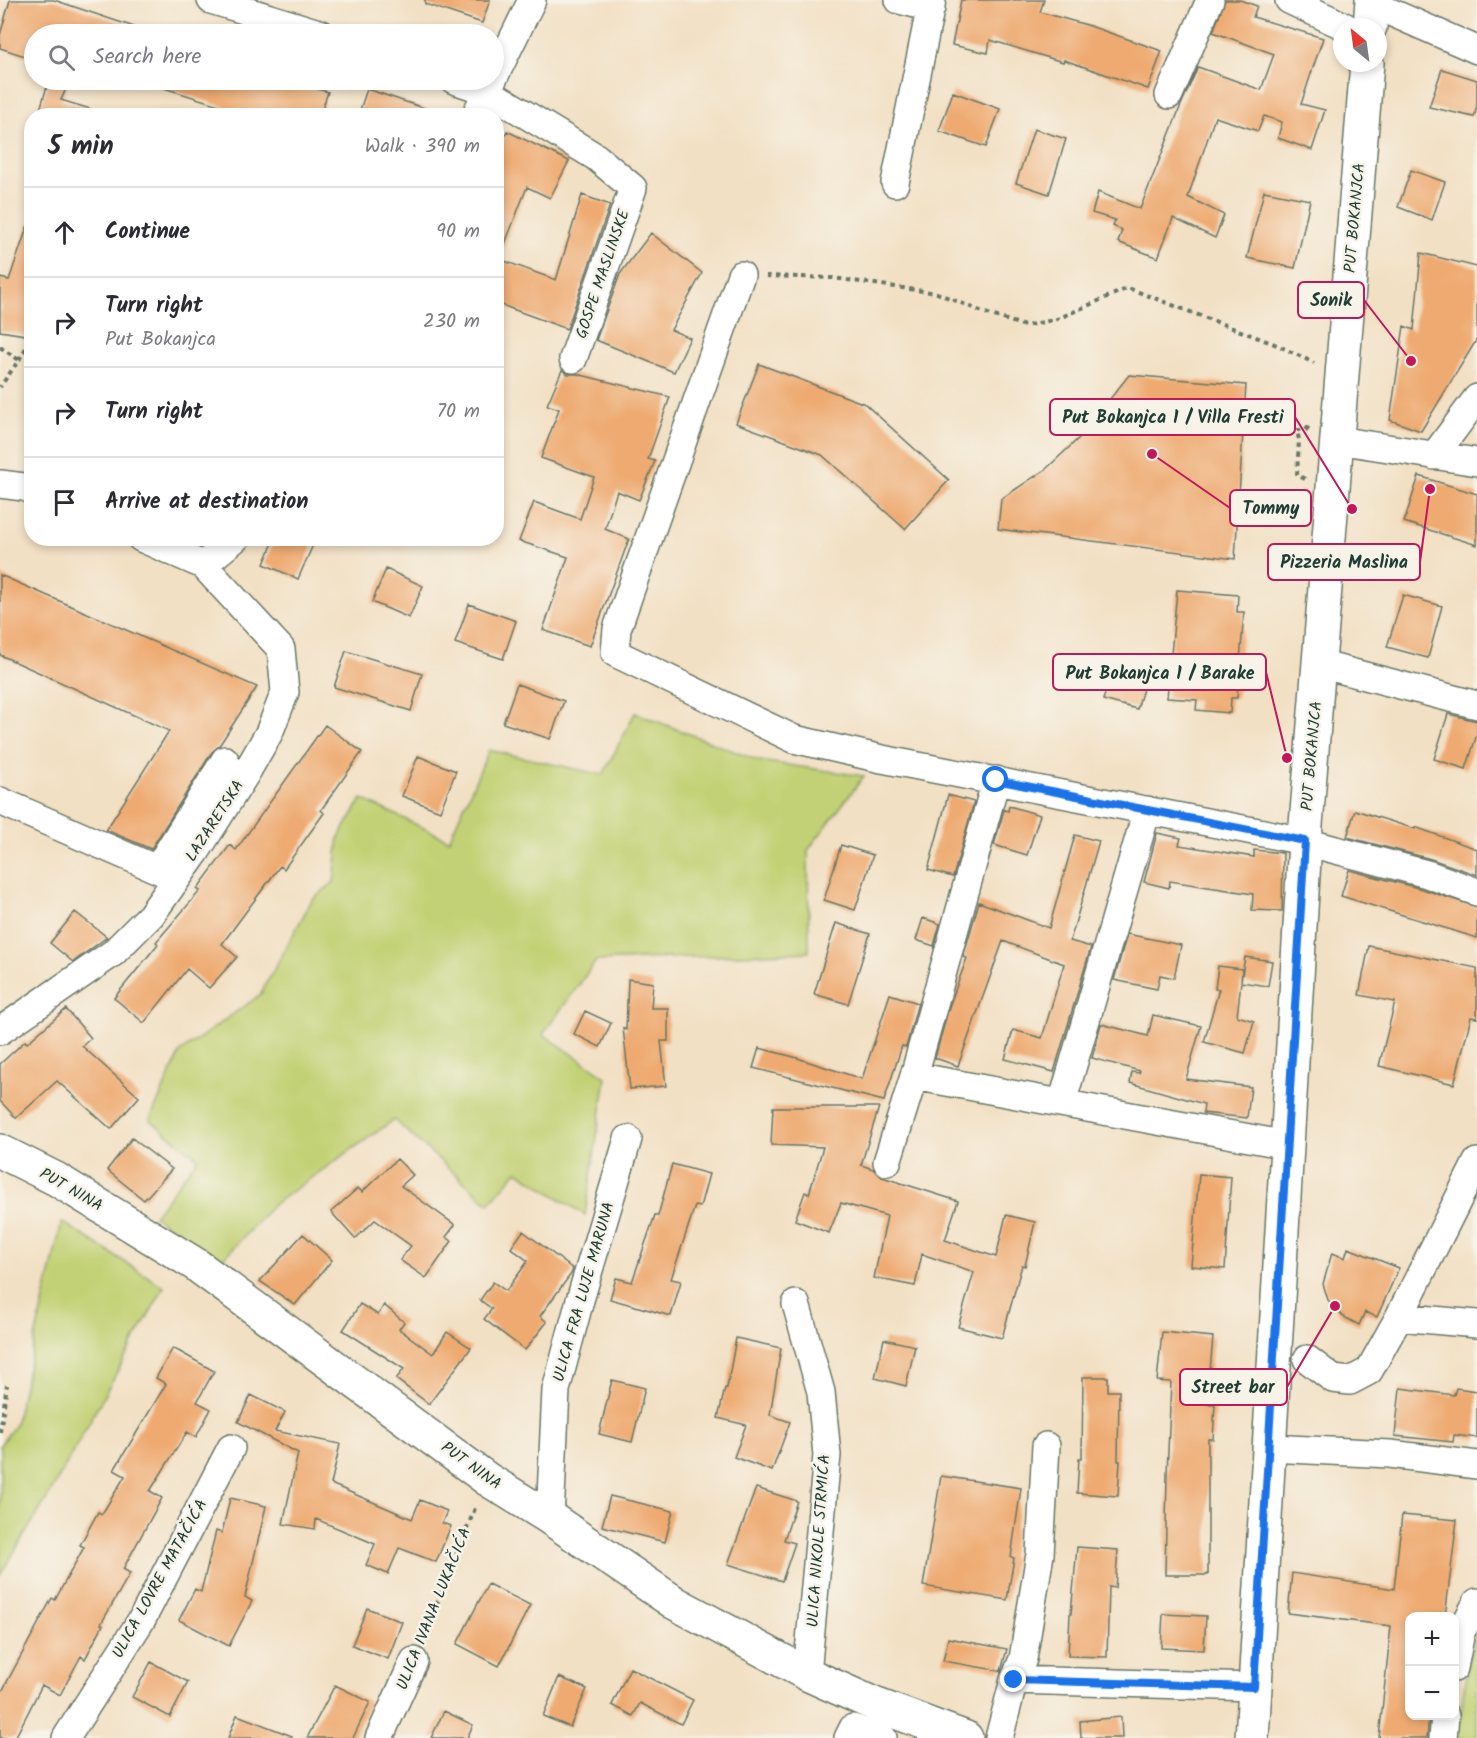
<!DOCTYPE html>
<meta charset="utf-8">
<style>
:root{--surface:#fff;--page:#f7f7f7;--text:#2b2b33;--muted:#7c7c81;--line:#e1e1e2}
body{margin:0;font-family:Kalam,sans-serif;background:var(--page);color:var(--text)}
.controls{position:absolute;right:18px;bottom:18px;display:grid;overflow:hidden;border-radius:12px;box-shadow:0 3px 9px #0003}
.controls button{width:54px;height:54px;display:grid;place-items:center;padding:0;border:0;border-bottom:2px solid var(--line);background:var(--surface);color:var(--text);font:30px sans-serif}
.compass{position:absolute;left:1333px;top:18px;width:54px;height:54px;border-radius:50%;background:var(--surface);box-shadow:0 3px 9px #0003;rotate:331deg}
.stop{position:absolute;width:18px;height:18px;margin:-14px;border:4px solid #1a73e8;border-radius:50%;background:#fff}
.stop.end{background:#1a73e8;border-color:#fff;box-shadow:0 2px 6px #0008}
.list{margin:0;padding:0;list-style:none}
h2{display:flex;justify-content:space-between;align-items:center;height:78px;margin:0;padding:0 24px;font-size:26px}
h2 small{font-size:20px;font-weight:400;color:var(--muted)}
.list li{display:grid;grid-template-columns:39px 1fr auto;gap:18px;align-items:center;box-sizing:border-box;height:90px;padding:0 24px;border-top:2px solid var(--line)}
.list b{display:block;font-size:22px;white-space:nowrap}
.list p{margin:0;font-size:20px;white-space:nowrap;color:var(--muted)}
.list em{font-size:20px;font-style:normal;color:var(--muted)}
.icon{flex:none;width:33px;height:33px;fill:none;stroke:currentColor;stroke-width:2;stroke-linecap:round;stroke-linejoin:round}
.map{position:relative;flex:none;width:1477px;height:1738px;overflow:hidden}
.search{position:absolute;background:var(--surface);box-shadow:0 3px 9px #0003;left:24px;top:24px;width:480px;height:66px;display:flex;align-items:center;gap:15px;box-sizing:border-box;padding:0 21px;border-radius:33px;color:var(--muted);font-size:22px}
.panel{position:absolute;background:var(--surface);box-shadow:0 3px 9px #0003;left:24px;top:108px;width:480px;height:438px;border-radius:24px}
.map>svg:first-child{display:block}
</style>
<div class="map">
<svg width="1477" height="1738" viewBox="0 0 1477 1738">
<rect width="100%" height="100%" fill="#f7f3e8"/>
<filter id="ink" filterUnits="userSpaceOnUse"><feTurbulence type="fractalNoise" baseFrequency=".0167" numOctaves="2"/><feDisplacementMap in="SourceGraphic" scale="12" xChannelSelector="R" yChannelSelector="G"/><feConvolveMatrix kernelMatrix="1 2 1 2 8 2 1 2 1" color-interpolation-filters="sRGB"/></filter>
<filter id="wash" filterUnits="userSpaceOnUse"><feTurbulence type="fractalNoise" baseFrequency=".008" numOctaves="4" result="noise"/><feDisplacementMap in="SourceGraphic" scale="24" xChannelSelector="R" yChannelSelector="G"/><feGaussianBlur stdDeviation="1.35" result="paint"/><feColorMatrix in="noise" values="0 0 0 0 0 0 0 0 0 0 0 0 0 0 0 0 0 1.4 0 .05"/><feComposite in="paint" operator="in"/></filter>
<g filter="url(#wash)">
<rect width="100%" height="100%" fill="#f2e0c4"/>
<path fill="#c2d174" stroke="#708754" stroke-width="1.5" d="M 635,713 L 759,761 L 864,776 L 808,850 L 809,952 L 596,961 L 543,1034 L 606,1077 L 585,1215 L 517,1171 L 489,1204 L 394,1120 L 274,1204 L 219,1263 L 154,1216 L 198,1158 L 150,1120 L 180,1052 L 260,995 L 312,900 L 334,882 L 339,837 L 362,799 L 449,840 L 489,750 L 603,775 Z
M 62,1222 L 164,1287 L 49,1495 L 0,1575 L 0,1445 L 15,1425 Z
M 1477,1632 L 1477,1738 L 1457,1738 L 1468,1661 Z"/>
<g id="blocks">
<path fill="#eeaa71" d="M 10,0 L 54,0 L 146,31 L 145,34 L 34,34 L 34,59 L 0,48 L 0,35 Z
M 425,0 L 490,0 L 482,23 L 425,4 Z
M 961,0 L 1044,0 L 1040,12 L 1087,25 L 1162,51 L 1148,89 L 1064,60 L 1063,62 L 990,40 L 988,53 L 952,45 Z
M 1225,0 L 1240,0 L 1257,6 L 1253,17 L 1323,38 L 1301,104 L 1325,110 L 1312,150 L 1278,138 L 1282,122 L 1264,116 L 1258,131 L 1215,117 L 1188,197 L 1224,215 L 1215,238 L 1173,218 L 1158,258 L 1118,242 L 1122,230 L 1113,226 L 1115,220 L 1092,213 L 1098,192 L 1140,209 L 1181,105 L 1198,67 L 1261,90 L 1274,54 L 1213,32 Z
M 1442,69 L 1477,80 L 1477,106 L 1474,117 L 1429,107 Z
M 49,80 L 70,80 L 61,100 L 97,111 L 97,116 L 38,116 Z
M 152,80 L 287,80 L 328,92 L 320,116 L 254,116 L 151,84 Z
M 367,89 L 436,112 L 435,116 L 358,116 Z
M 953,92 L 1000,109 L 986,147 L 939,131 Z
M 1034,129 L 1066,139 L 1049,194 L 1016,183 Z
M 507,131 L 569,161 L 550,198 L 527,187 L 499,259 L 556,280 L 582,195 L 610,205 L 567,329 L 496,303 L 496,153 Z
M 1411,170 L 1445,182 L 1432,220 L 1398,207 Z
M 1264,191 L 1310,200 L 1295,268 L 1247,258 Z
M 28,225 L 32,225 L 32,336 L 0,331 L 0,278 L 9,280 Z
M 651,233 L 702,273 L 671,330 L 690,338 L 674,372 L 596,340 L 620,274 Z
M 1421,253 L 1477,267 L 1477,339 L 1421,431 L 1390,420 L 1404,326 L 1414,330 Z
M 759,364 L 865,404 L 949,480 L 905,529 L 822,455 L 736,423 Z
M 562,370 L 568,374 L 577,374 L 670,397 L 648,459 L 655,461 L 639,500 L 617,491 L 605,529 L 629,539 L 590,646 L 543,630 L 568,557 L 519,541 L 534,502 L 580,519 L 594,477 L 541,458 L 559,409 L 547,405 Z
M 1129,375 L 1246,385 L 1235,559 L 998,529 L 1001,499 L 1046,469 L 1079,438 Z
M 1419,476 L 1477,494 L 1477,545 L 1404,522 Z
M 275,538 L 316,538 L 298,579 L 264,564 Z
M 386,569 L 423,586 L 409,618 L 372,602 Z
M 0,575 L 257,687 L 219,746 L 212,752 L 151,849 L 106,830 L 169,731 L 0,655 Z
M 1177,590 L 1238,595 L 1237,612 L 1244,612 L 1237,698 L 1231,698 L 1230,713 L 1196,710 L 1197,700 L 1167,698 Z
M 1403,595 L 1442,606 L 1428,658 L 1387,647 Z
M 469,604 L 516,621 L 503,659 L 455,643 Z
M 346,651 L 422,674 L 411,711 L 334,687 Z
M 1112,672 L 1145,682 L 1137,709 L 1103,700 Z
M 517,684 L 564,701 L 550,739 L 503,723 Z
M 1448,714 L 1477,721 L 1477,734 L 1466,769 L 1434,759 Z
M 325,725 L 362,752 L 321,810 L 324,813 L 284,869 L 280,866 L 222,944 L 237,957 L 209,988 L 187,969 L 144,1023 L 114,998 L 158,944 L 156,942 L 200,891 L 197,889 L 230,845 L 236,850 Z
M 418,756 L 456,771 L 440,811 L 402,796 Z
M 948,795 L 974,802 L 953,877 L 928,870 Z
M 1009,806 L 1040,815 L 1027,855 L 994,845 L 1004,810 L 1008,811 Z
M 1355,810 L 1415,829 L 1415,827 L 1477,849 L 1477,875 L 1431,859 L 1347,837 Z
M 1157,833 L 1181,838 L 1179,845 L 1254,857 L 1254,850 L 1283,853 L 1282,911 L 1252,910 L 1253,894 L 1170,881 L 1169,888 L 1144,882 Z
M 1075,835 L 1099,841 L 1070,941 L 1091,947 L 1054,1072 L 1005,1059 L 1013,1030 L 1042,1038 L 1064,964 L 1003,941 L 958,1066 L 935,1058 L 949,1007 L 967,958 L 963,957 L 979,902 L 1049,928 Z
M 841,845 L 873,855 L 855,910 L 824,900 Z
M 1349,870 L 1422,889 L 1477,907 L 1477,938 L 1341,896 Z
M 75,912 L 107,937 L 73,962 L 50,943 Z
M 923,918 L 940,924 L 934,946 L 916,940 Z
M 836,923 L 870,934 L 848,1004 L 814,994 Z
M 1127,934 L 1181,945 L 1174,978 L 1160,975 L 1157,989 L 1114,980 Z
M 1369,946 L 1477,968 L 1477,1018 L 1471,1017 L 1454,1084 L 1379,1066 L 1395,1002 L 1359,995 Z
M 1245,957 L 1272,961 L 1268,986 L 1241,982 L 1237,1016 L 1254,1021 L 1245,1053 L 1204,1042 L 1219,989 L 1215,989 L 1218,966 L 1242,969 L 1241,981 Z
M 628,979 L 653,983 L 651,1008 L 668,1008 L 668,1041 L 661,1041 L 666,1086 L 630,1089 L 623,1028 L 626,1030 Z
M 890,994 L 918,1003 L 906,1047 L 902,1046 L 884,1101 L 753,1068 L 759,1048 L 794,1057 L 862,1079 Z
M 66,1009 L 91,1038 L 82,1046 L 139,1097 L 111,1129 L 57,1081 L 16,1118 L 0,1101 L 0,1064 L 25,1041 L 27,1043 Z
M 585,1011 L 611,1023 L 600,1047 L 574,1034 Z
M 1153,1015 L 1201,1026 L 1186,1079 L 1251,1087 L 1247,1118 L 1203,1113 L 1204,1104 L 1130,1083 L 1132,1072 L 1139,1073 L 1140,1071 L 1092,1058 L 1101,1024 L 1148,1036 Z
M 773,1107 L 879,1107 L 861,1165 L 873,1169 L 882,1177 L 958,1201 L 945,1240 L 996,1257 L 1006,1215 L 1035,1222 L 1025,1266 L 1022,1265 L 1002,1338 L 958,1327 L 974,1272 L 922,1254 L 915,1286 L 874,1278 L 887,1216 L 841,1203 L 829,1233 L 795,1220 L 805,1192 L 809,1194 L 823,1147 L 771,1145 Z
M 132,1138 L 172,1169 L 144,1200 L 107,1170 Z
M 397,1159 L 413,1175 L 401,1186 L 455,1225 L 446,1237 L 452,1241 L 426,1278 L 400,1260 L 411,1246 L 375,1220 L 355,1239 L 331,1212 L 358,1188 L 362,1192 Z
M 672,1164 L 709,1174 L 700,1207 L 695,1206 L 671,1279 L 681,1281 L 671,1316 L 610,1299 L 616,1278 L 632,1282 L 655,1215 L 658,1216 Z
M 1199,1174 L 1231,1177 L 1225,1269 L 1191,1266 Z
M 523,1231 L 573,1269 L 571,1274 L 540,1316 L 547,1322 L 525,1350 L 484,1319 L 492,1309 L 480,1300 L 493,1282 L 506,1291 L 528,1261 L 511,1248 Z
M 303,1234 L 332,1260 L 295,1305 L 260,1281 Z
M 1348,1248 L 1399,1268 L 1377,1317 L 1365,1312 L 1359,1325 L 1342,1316 L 1328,1300 L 1323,1284 L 1332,1253 L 1345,1258 Z
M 360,1304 L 378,1315 L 384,1305 L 404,1322 L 399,1329 L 433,1354 L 447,1332 L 471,1348 L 429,1404 L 396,1379 L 404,1369 L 343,1330 Z
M 1162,1332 L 1213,1337 L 1207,1404 L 1215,1404 L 1213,1439 L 1208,1439 L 1208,1575 L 1165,1575 L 1167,1474 L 1171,1382 L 1157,1381 Z
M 736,1338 L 781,1348 L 770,1415 L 790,1422 L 772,1471 L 734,1457 L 746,1425 L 718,1418 L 725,1388 L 727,1388 Z
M 884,1339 L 915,1346 L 906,1386 L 875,1378 Z
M 173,1348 L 214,1371 L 197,1402 L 211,1409 L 196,1437 L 187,1432 L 150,1491 L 162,1498 L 123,1569 L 130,1573 L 101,1624 L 103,1625 L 85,1659 L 81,1656 L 60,1695 L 42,1685 L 15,1738 L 0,1738 L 0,1695 L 52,1598 L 55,1600 L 84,1547 L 80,1545 L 98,1512 L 102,1514 L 125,1476 L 114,1470 L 166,1384 L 156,1378 Z
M 1083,1377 L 1108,1377 L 1108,1391 L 1119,1391 L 1118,1461 L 1120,1461 L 1118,1496 L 1077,1493 L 1079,1458 L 1082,1458 Z
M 612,1380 L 645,1388 L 632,1442 L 599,1434 Z
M 1400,1388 L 1454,1395 L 1456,1388 L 1477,1391 L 1477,1438 L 1454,1435 L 1453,1442 L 1395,1436 Z
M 251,1395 L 285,1412 L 275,1431 L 340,1444 L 331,1484 L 412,1519 L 420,1500 L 447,1511 L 442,1523 L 451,1526 L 436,1562 L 399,1548 L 388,1574 L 366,1565 L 375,1544 L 316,1519 L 315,1529 L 283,1524 L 298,1453 L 238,1422 Z
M 941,1476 L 1021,1488 L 1011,1557 L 1014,1558 L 1007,1600 L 923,1586 Z
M 756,1488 L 797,1501 L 784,1540 L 795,1543 L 782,1581 L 728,1564 Z
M 610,1496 L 673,1511 L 665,1542 L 602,1526 Z
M 230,1498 L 266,1506 L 245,1597 L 252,1601 L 229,1646 L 179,1620 L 195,1589 L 201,1592 L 216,1531 L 222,1533 Z
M 1402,1515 L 1457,1520 L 1445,1617 L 1410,1617 L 1410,1716 L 1429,1716 L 1427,1738 L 1379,1738 L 1391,1626 L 1288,1613 L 1292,1573 L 1394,1589 Z
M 1077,1547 L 1118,1550 L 1115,1588 L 1109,1587 L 1107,1657 L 1068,1656 L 1070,1614 L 1071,1614 Z
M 488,1584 L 530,1605 L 499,1666 L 457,1644 Z
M 367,1608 L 402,1622 L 388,1659 L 352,1645 Z
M 1163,1614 L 1206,1616 L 1204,1650 L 1161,1648 Z
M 948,1638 L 1007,1649 L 1001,1671 L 943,1661 Z
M 151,1662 L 188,1682 L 170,1717 L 132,1697 Z
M 630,1668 L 693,1700 L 681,1724 L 640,1703 L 633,1716 L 612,1705 Z
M 559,1677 L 587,1689 L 570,1727 L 543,1716 Z
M 335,1685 L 370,1702 L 353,1738 L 307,1738 Z
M 444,1711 L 473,1725 L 467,1738 L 431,1738 Z
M 237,1715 L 292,1736 L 292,1738 L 228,1738 Z
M 1121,1717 L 1122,1738 L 1081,1738 L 1080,1721 Z"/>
</g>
</g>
<g filter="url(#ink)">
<use href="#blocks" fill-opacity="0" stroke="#697666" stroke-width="1.5"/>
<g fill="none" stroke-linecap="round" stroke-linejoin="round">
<g stroke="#697666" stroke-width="30">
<path id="minor" d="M 211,0 L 322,34
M 899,0 L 931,8
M 1289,0 L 1346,27
M 1372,4 L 1477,50
M 454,80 L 487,91 L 596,157 L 633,188 L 573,359
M 1169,95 L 1210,0
M 475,116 L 532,0
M 895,183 L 932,0
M 741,275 L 617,629 L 615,653 L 794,739 L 882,759 L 1294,839 L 1427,874 L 1477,892
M 1337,440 L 1477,462
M 1434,456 L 1477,398
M 0,484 L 24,487 L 32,490
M 141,538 L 203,565 L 236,538
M 1319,664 L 1477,705
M 0,801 L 177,878
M 157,869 L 225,760
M 0,1031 L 113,953 L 151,915 L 196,852 L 245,775 L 269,733 L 285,692 L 281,649 L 203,565
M 914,1076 L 1287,1145
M 1062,1103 L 1147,810
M 887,1162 L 914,1076 L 996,780
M 796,1304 L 821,1392 L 827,1455 L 807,1674
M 1399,1317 L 1477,1324
M 1307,1359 L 1333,1379 L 1350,1381 L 1369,1371 L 1399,1317 L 1477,1162
M 1269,1448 L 1390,1454 L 1477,1465
M 550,1518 L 556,1390 L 580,1300 L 628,1139
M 1454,1668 L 1461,1632 L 1477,1602
M 1014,1680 L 1254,1687
M 66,1738 L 142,1619 L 231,1448
M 379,1738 L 414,1661
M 848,1738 L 853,1728 L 883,1738
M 999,1738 L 1014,1680 L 1023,1659 L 1040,1554 L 1046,1446
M 1443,1738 L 1445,1716"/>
</g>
<g stroke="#697666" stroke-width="36">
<path id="major" d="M 1370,27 L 1372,0
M 0,1151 L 56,1179 L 195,1264 L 487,1479 L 550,1518 L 675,1603 L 807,1674 L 874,1704 L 966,1738
M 1252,1738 L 1306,825 L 1367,63"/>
</g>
<path stroke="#697666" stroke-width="4" stroke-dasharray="4.5 4.5" stroke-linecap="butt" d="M 766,276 L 833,278 L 937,293 L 985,313 L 1025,326 L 1057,319 L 1128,288 L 1277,345 L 1314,363
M 0,347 L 19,360 L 0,387
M 19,360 L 32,337
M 1305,479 L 1297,475 L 1299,440 L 1297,430 L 1306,430 L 1309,426
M 0,1432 L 7,1385
M 423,1638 L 476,1506"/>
<use href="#minor" stroke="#fff" stroke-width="27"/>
<use href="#major" stroke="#fff" stroke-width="33"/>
</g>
</g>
<g fill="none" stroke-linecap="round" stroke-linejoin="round" filter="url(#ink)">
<path stroke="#1a73e8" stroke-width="8" d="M 996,780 L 1305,841 L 1254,1687 L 1014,1680"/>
</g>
<g text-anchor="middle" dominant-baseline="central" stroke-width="5" stroke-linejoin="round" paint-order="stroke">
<g font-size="16" fill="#1f3d34" stroke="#f7f3e8">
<text transform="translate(1355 218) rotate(-85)">PUT BOKANJCA</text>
<text transform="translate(603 274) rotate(-71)">GOSPE MASLINSKE</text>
<text transform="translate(1312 756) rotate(-85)">PUT BOKANJCA</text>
<text transform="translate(215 821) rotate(-57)">LAZARETSKA</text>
<text transform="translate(71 1190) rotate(30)">PUT NINA</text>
<text transform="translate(584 1292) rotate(-74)">ULICA FRA LUJE MARUNA</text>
<text transform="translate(471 1466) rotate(36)">PUT NINA</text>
<text transform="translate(819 1541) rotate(-86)">ULICA NIKOLE STRMIĆA</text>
<text transform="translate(160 1579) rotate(-61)">ULICA LOVRE MATAČIĆA</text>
<text transform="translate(434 1609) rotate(-68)">ULICA IVANA LUKAČIĆA</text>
</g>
</g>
<path fill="none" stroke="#c2185b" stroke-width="2" d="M1411 361L1364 300M1352 509L1295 417M1152 454L1230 508M1430 489L1420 562M1287 758L1266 672M1335 1306L1287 1387"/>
<g fill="#c2185b" stroke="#f7f3e8" stroke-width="2">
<circle cx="1411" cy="361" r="6"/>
<circle cx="1352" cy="509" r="6"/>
<circle cx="1152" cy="454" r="6"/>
<circle cx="1430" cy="489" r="6"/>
<circle cx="1287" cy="758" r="6"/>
<circle cx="1335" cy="1306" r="6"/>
</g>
<g fill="#f7f3e8" stroke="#c2185b" stroke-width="2">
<rect x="1298" y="282" width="66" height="36" rx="6"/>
<rect x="1050" y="399" width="245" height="36" rx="6"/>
<rect x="1230" y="490" width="81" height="36" rx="6"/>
<rect x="1268" y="544" width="152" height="36" rx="6"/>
<rect x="1053" y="654" width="213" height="36" rx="6"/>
<rect x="1180" y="1369" width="107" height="36" rx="6"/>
</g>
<g font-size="18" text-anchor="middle" font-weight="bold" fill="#1f3d34">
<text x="1331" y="306">Sonik</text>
<text x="1173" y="423">Put Bokanjca 1 / Villa Fresti</text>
<text x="1271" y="514">Tommy</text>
<text x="1344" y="568">Pizzeria Maslina</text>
<text x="1160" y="679">Put Bokanjca 1 / Barake</text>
<text x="1233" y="1393">Street bar</text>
</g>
</svg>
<div class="controls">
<button>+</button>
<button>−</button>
</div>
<svg class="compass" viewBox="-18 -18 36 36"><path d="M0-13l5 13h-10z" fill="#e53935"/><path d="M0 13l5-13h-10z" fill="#7c7c81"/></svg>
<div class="stop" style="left:996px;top:780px"></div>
<div class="stop end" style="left:1014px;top:1680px"></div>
<div class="search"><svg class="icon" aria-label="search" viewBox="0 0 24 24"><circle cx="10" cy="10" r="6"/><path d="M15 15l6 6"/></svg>Search here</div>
<section class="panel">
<h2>5 min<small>Walk · 390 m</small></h2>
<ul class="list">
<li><svg class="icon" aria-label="ahead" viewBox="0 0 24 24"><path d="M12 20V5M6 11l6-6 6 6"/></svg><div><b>Continue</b></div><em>90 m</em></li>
<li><svg class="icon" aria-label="right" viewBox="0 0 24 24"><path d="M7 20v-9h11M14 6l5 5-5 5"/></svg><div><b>Turn right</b><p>Put Bokanjca</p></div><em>230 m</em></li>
<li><svg class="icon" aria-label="right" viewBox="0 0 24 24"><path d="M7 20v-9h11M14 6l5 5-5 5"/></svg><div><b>Turn right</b></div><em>70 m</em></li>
<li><svg class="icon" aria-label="arrive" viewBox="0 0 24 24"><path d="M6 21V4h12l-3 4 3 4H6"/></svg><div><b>Arrive at destination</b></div></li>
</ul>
</section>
</div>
